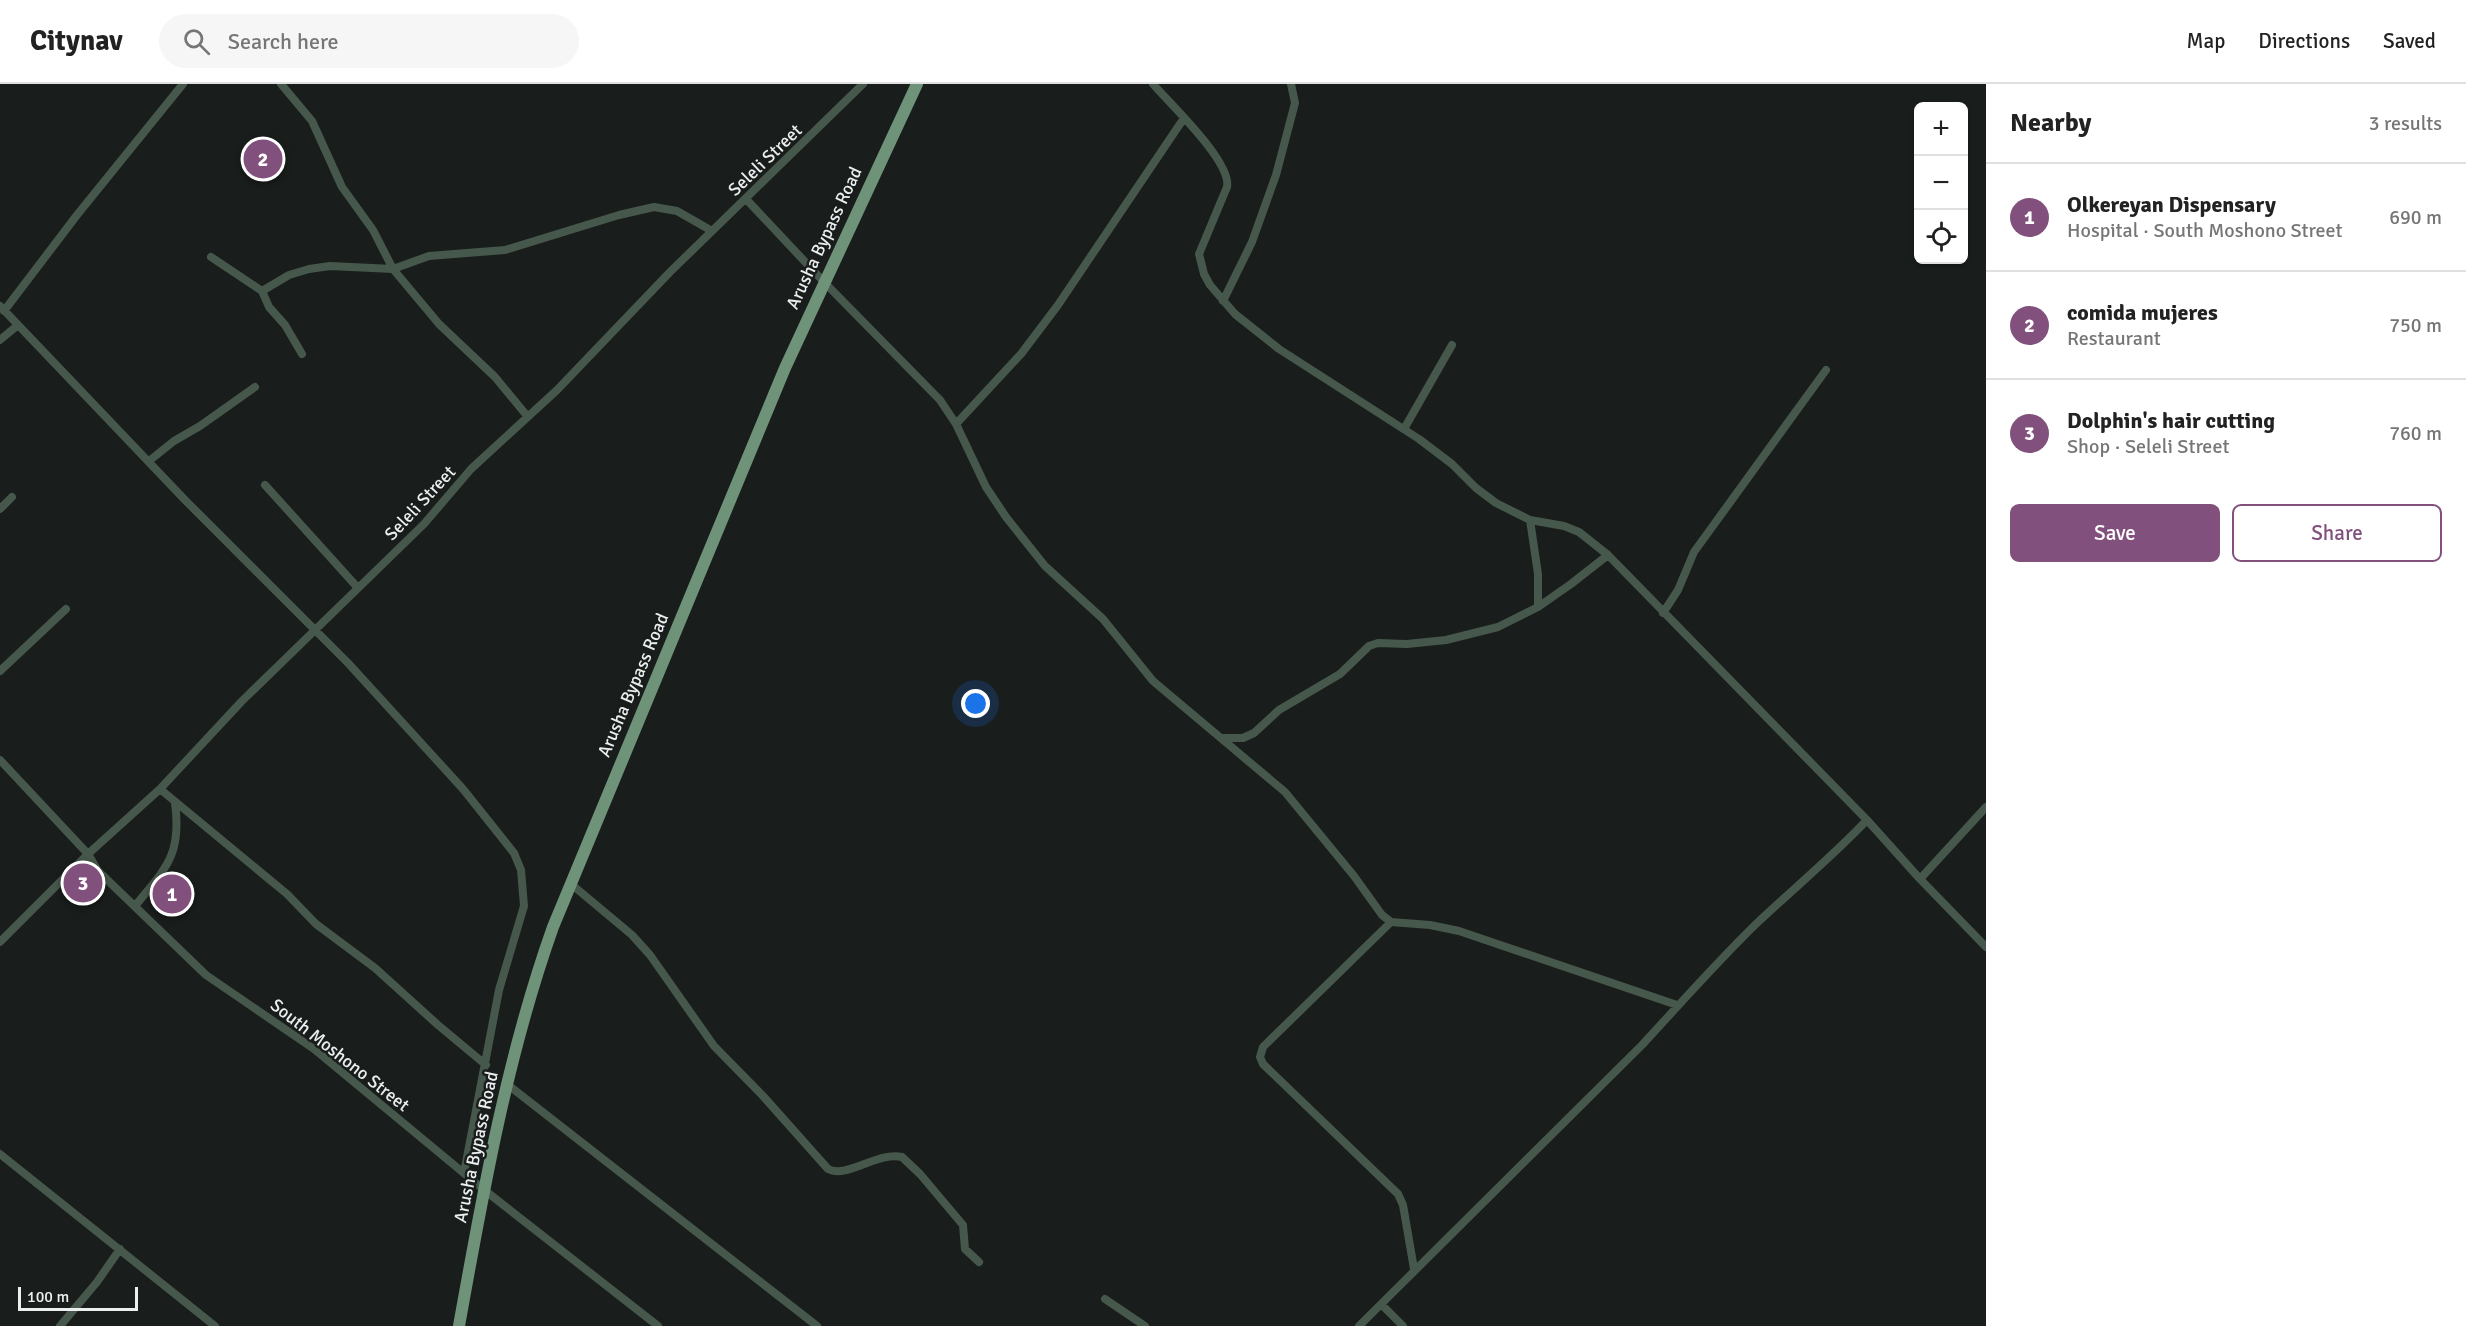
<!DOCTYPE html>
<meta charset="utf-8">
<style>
:root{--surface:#fff;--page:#f6f6f6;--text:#222;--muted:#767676;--line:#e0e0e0;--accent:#82507c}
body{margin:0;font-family:Signika,sans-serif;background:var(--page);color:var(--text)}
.controls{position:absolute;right:18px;top:18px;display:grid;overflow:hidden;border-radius:9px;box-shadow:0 2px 4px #0004}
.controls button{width:54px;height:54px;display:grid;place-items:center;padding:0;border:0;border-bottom:2px solid var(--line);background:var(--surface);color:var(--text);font:30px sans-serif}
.scale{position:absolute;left:18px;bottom:15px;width:120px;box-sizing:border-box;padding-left:6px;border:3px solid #ecefef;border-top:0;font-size:16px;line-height:21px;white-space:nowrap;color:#ecefef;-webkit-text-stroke:4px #191d1c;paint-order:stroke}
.you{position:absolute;left:976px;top:620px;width:21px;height:21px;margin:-15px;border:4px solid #fff;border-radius:50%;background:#1a73e8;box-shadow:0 0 0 9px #1a73e833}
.badge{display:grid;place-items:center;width:39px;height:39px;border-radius:50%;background:var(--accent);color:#fff;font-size:20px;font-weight:700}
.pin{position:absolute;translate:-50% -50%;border:3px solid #fff;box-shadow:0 2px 6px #0006}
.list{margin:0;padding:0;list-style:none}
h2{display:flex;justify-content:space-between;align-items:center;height:78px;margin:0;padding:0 24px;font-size:26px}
h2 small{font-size:20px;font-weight:400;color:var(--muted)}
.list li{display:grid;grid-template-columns:39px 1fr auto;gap:18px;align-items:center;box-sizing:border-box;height:108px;padding:0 24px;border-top:2px solid var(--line)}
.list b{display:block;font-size:22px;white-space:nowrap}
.list p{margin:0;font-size:20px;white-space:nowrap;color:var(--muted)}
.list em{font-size:20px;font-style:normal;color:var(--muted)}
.actions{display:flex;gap:12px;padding:18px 24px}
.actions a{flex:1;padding:14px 0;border:2px solid var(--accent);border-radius:9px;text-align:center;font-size:21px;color:var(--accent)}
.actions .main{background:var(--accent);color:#fff}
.icon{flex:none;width:33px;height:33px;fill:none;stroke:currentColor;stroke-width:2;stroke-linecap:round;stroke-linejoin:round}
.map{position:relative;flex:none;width:1986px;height:1242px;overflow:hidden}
header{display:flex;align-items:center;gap:36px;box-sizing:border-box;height:84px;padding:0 30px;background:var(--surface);border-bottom:2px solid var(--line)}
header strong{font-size:28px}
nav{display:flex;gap:33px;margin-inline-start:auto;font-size:21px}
.search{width:420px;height:54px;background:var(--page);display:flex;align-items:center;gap:15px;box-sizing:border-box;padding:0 21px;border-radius:33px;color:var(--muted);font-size:22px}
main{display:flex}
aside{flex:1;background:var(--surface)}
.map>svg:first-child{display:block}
</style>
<header>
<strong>Citynav</strong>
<div class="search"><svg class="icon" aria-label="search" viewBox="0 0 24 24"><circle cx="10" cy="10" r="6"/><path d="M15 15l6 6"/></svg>Search here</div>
<nav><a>Map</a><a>Directions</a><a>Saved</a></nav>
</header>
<main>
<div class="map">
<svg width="1986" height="1242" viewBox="0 0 1986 1242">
<rect width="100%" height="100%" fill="#191d1c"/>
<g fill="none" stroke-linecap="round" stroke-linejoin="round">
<path stroke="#46584b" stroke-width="8" d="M 281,0 L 312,37 L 342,103 L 373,146 L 393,185 L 439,240 L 495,293 L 528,333
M 1153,0 C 1170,20 1232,78 1227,103 L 1199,170 L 1204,190 L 1210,201 L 1235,230 L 1279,265 L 1419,355 L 1452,380 L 1476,404 L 1496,419 L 1530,436 L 1564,442 L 1579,448 L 1608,471 L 1867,736 L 1920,795 L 1986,863
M 746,115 L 824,198 L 940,316 L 956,340 L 986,403 L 1006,433 L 1045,482 L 1103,535 L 1153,597 L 1285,708 L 1354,792 L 1382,831 L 1391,838 L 1430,841 L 1459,847 L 1677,921
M 211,173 L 262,207 L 289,191 L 309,185 L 330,182 L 393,185 L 429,172 L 505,166 L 619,131 L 654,123 L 677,127 L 712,147
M 262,207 L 269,223 L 285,241 L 302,270
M 1223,217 L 1252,158 L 1276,91 L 1295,19 L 1291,0
M 0,222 L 185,416 L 348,579 L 463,705 L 514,769 L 521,786 L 524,822 L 499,906 L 464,1089
M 4,227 L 77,131 L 183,0
M 0,256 L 18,241
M 956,340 L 1021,270 L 1058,221 L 1184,34
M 1404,345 L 1452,261
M 149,377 L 174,357 L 200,342 L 255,303
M 265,401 L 358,504
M 0,425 L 12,413
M 1530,436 L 1538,490 L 1538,523
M 1663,529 L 1678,506 L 1694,468 L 1826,286
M 0,587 L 66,525
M 1221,654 L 1243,654 L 1254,649 L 1279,626 L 1340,590 L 1369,562 L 1378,559 L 1407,560 L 1446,556 L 1498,543 L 1538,523 L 1571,500 L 1608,471
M 0,676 L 88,770 L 98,787 L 206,891 L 314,965 L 483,1105 L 658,1242
M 160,705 L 287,810 L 316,840 L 375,884 L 438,941 L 486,981
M 1920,795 L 1986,723
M 571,800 L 632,851 L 650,871 L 714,962 L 763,1012 L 828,1085 C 847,1095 878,1067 902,1073 L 920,1090 L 963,1141 L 965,1165 L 979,1178
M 135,822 C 166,784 182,771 175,719
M 1391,838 L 1263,963 L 1260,973 L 1263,980 L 1398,1110 L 1403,1121 L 1414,1185
M 0,858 L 88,770 L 160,705 L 242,617 L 424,440 L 471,385 L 557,306 L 670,188 L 863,0
M 508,1001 L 817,1242
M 0,1070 L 215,1242
M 1105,1215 L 1145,1242
M 1382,1221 L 1403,1242
M 60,1242 L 97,1198 L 120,1165
M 1359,1242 L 1642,961 C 1680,920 1716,879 1756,840 C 1793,805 1832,773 1867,736"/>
<path stroke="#6f9379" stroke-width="12" d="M 459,1242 C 483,1108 507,972 553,843 L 785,284 L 917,0"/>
</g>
<g text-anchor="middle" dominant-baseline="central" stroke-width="5" stroke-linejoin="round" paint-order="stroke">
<g font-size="18" fill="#ecefef" stroke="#191d1c">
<text transform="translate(765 76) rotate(-44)">Seleli Street</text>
<text transform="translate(824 154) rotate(-65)">Arusha Bypass Road</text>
<text transform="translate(420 419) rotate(-47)">Seleli Street</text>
<text transform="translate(633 601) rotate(-67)">Arusha Bypass Road</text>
<text transform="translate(340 971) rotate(38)">South Moshono Street</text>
<text transform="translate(476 1063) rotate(-78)">Arusha Bypass Road</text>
</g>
</g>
</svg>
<div class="controls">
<button>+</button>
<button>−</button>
<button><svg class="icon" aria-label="locate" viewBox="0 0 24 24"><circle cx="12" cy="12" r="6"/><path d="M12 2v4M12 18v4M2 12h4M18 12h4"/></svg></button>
</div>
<div class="scale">100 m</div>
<div class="you"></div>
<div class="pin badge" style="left:172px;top:810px">1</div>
<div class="pin badge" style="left:263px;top:75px">2</div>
<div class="pin badge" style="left:83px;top:799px">3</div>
</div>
<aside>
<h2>Nearby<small>3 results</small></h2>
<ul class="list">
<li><span class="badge">1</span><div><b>Olkereyan Dispensary</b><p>Hospital · South Moshono Street</p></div><em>690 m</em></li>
<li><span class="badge">2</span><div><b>comida mujeres</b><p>Restaurant</p></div><em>750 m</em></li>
<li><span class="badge">3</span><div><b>Dolphin's hair cutting</b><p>Shop · Seleli Street</p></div><em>760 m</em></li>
</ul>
<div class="actions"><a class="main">Save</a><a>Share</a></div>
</aside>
</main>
